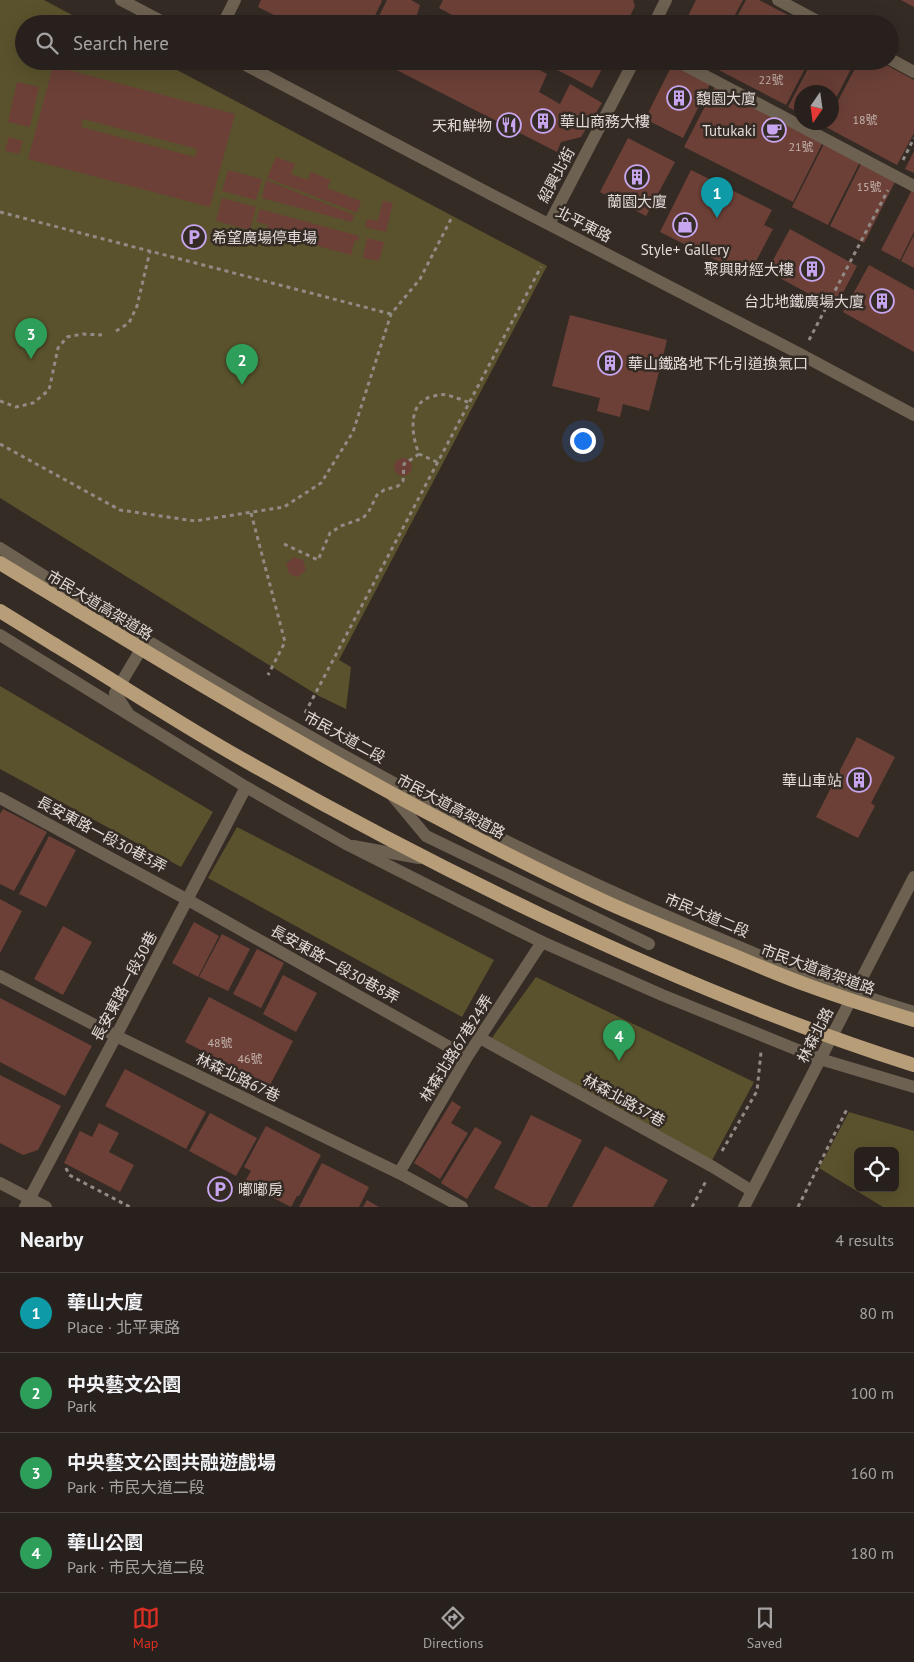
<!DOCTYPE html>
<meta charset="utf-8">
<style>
:root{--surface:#28201c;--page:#342d29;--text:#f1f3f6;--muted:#a5a3a3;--line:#443e3b;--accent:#d93025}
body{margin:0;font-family:"PT Sans","Noto Sans TC",sans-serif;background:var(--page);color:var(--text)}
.controls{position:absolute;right:15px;bottom:15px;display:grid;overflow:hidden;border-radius:8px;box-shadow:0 5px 20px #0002}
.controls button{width:45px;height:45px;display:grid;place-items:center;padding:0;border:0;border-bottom:1px solid var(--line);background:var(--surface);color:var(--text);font:25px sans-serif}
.compass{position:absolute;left:794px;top:85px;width:45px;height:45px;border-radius:50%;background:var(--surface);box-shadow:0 5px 20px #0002;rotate:193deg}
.you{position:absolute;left:582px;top:440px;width:18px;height:18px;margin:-12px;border:4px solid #fff;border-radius:50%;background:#1a73e8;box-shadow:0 0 0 8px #1a73e833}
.badge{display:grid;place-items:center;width:32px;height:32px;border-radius:50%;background:var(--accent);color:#fff;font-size:16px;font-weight:700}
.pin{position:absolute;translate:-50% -41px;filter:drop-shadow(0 1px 2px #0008)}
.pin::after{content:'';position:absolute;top:26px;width:18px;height:15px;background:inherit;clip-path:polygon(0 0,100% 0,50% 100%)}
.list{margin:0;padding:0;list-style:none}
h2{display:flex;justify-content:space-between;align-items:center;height:65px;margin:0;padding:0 20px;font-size:21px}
h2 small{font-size:16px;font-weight:400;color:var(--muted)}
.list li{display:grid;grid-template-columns:32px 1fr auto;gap:15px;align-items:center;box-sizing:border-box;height:80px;padding:0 20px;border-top:1px solid var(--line)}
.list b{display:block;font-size:19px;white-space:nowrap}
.list p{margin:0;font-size:16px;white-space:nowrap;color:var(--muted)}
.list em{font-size:16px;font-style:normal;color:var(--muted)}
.icon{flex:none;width:28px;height:28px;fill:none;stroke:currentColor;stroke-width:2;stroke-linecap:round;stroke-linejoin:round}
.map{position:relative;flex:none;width:914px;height:1207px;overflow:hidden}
.search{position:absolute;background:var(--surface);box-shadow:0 5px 20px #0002;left:15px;right:15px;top:15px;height:55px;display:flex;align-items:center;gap:12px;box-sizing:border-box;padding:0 18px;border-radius:28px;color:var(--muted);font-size:19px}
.sheet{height:385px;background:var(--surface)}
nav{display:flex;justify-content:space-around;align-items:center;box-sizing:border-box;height:70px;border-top:1px solid var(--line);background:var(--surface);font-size:14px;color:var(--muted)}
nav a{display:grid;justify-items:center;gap:2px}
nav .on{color:var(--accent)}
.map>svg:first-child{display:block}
</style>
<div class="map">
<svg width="914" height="1207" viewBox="0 0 914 1207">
<rect width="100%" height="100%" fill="#352b25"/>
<path fill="#5a522c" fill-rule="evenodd" d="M 0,0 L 44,0 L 89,24 L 24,24 L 24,61 L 160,61 L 547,266 L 339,660 L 351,667 L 346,709 L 319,696 L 0,498 Z
M 0,686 L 213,812 L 181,867 L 0,769 Z
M 237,827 L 494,960 L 462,1017 L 208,878 Z
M 536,977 L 754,1082 L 710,1164 L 491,1039 Z
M 849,1112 L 914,1131 L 914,1207 L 883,1207 L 819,1168 ZM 858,1151 L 895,1151 L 895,1188 L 858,1188 Z"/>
<path fill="#6c4037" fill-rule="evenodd" d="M 261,0 L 381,0 L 382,1 L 371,24 L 292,24 L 258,7 Z
M 387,0 L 411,0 L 420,5 L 416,18 L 430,24 L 375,24 Z
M 443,0 L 633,0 L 635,6 L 626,24 L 525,24 L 514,18 L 511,24 L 469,24 L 439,8 Z
M 696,0 L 743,0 L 730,24 L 684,24 Z
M 746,0 L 759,0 L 805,24 L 733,24 Z
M 901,0 L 914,0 L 914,7 Z
M 379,61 L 481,61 L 489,65 L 491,61 L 523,61 L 547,74 L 539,92 L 560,104 L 570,84 L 602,103 L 581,137 L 561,142 L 557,152 Z
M 540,61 L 606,61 L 592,88 Z
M 674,61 L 713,78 L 683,138 L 645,119 Z
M 713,61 L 809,61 L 786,105 L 711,66 Z
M 812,61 L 855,61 L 832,106 L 832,92 L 802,92 L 802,114 L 788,107 Z
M 859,61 L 879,61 L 914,80 L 914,133 L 897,165 L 824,126 L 826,122 L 832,122 L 832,112 Z
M 53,66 L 235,114 L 210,207 L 28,159 ZM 83,119 L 197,149 L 195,157 L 81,127 Z
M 719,79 L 823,142 L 793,202 L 684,147 Z
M 17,82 L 39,87 L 30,127 L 8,122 Z
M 9,137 L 23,141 L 19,154 L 5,151 Z
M 628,138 L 675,162 L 646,216 L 600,192 Z
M 825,142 L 861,160 L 828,225 L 792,207 Z
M 914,151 L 914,173 L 905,169 Z
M 276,157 L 295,164 L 291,174 L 308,180 L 311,172 L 331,180 L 327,188 L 361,201 L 357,213 L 267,178 Z
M 862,162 L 896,180 L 864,243 L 830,226 Z
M 228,170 L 262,179 L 256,200 L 222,191 Z
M 691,170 L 772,210 L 764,225 L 773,229 L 754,265 L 747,262 L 742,273 L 660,232 Z
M 266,180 L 354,215 L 352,222 L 262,198 Z
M 914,186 L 914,232 L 900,260 L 881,250 Z
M 222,198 L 256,207 L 250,230 L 216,221 Z
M 383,201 L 393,203 L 386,232 L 365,227 L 367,219 L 378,221 Z
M 260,209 L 359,236 L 358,241 L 355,240 L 351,255 L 266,232 L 268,225 L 256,222 Z
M 790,229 L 857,266 L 835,308 L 767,271 Z
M 914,235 L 914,268 L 901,261 Z
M 367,238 L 384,242 L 379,261 L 363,258 Z
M 869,265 L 914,290 L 914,352 L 843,312 Z
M 570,315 L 667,340 L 649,411 L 623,404 L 620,417 L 597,411 L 600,398 L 552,386 Z
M394 467a9 9 0 1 1 18 0a9 9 0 1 1-18 0Z
M 294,557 L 303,560 L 306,570 L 298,577 L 289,574 L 286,564 Z
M 857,737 L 895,757 L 871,803 L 875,806 L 858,838 L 816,817 Z
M 3,809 L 47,832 L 14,891 L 0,884 L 0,814 Z
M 49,836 L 76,850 L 46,907 L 19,894 Z
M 0,899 L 22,911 L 0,953 Z
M 194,922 L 219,936 L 198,977 L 172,963 Z
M 63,926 L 92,942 L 63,995 L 34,979 Z
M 222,934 L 250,949 L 228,991 L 199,977 Z
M 257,949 L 284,963 L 261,1008 L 233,994 Z
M 283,975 L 317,993 L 296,1032 L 263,1014 Z
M 209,997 L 293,1041 L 270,1085 L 185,1042 Z
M 0,998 L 92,1046 L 65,1096 L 0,1062 Z
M 125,1069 L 206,1112 L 186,1149 L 105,1106 Z
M 0,1075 L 61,1106 L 38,1150 L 23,1155 L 0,1143 Z
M 452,1101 L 461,1107 L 451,1123 L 468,1133 L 440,1179 L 414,1163 Z
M 210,1113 L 257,1138 L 236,1176 L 189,1151 Z
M 531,1115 L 582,1140 L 547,1207 L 531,1207 L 494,1188 Z
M 99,1123 L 119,1133 L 109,1152 L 134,1165 L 120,1192 L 64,1163 L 80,1131 L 92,1137 Z
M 266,1126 L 321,1155 L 299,1196 L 297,1196 L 291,1207 L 244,1183 L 251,1171 L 244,1167 Z
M 475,1127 L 502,1142 L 467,1199 L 441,1183 Z
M 605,1146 L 668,1180 L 653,1207 L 572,1207 Z
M 322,1163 L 369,1187 L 359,1207 L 299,1207 Z
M 367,1200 L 379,1207 L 363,1207 Z"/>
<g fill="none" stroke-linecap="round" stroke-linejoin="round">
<path stroke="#928a85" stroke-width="3" stroke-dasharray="4 4" stroke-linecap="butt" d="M 903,160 L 914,138
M 0,212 L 391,314
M 116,331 L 129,323 L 137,306 L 150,251
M 809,340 L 888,190
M 0,401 L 16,407 L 33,403 L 49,390 L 58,348 L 67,337 L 83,334 L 102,335
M 0,444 L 120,510 L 195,521 L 284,507 L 321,483 L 353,432 L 391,314 L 420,279 L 451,219
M 437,462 L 419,454 C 411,434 407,401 434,396 C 438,395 442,394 446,395 C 453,396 461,400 468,402
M 251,513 L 285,642 L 268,675
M 284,544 L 318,560 L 330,533 L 341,526 L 363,518 L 369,511 L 377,495 L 384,490 L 398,486 L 403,481 L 404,464 L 419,454
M 305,713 L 541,267
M 722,1151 L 757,1091 L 761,1052
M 66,1168 L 69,1175 L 130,1207
M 692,1207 L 706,1181
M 798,1207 L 848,1107"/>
<path stroke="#6d6151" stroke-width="12" d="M 778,0 L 823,24
M 223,24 L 235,0
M 890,59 L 914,72
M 677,61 L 914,186
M 391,794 L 426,836 L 649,944
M 0,798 L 188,900 L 467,1057
M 353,846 L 419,858
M 0,976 L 116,1036 L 399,1173 L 462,1207
M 480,1038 L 713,1167 L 752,1191
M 399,1173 L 467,1057 L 542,942"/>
<path stroke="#6d6151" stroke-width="12" d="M 654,24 L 666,0
M 549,224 L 634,61
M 25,1207 L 116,1036 L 246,787"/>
<path stroke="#6d6151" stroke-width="12" d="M 121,0 L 167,24
M 238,61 L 494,196 L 802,355 L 914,415
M 0,548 C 98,610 195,672 295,728 C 424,802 556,869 692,927 C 765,958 838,990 914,1012
M 0,635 L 246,787 L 348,845 L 459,901 L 542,942 L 662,995 L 820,1059 L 914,1087
M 128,713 L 115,693 L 143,646 L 149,648
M 0,1183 L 46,1207
M 744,1207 L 914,877"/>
<path stroke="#b89e78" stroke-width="14" d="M 0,563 L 79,611
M 0,611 L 55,645"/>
<path stroke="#b89e78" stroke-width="14" d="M 79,611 C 251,716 425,818 608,903 C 646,920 686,936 725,952 C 752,963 779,975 807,985 C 842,998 878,1009 914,1020
M 55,645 C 113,680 169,717 228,751 C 331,810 436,865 543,916 C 664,973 787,1025 914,1065"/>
</g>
<defs>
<g id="building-ring" transform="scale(1.25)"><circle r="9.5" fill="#352b25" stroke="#c8a6ef" stroke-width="1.5"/><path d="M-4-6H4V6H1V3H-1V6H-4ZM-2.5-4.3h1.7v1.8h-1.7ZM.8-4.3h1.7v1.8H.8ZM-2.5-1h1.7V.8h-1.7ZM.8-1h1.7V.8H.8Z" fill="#c8a6ef"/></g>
<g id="restaurant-ring" transform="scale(1.25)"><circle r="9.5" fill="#352b25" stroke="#c8a6ef" stroke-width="1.5"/><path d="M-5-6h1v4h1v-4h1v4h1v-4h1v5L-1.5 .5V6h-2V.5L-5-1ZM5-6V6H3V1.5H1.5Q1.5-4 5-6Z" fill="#c8a6ef"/></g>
<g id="cafe-ring" transform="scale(1.25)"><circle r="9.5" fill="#352b25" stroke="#c8a6ef" stroke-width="1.5"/><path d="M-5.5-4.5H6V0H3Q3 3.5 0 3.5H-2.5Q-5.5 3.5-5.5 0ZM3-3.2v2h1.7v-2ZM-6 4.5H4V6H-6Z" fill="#c8a6ef"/></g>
<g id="shop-ring" transform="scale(1.25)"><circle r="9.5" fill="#352b25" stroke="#c8a6ef" stroke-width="1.5"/><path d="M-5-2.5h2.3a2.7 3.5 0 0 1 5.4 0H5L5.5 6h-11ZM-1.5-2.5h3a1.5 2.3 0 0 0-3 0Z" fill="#c8a6ef"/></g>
<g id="parking-ring" transform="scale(1.25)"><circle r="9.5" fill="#352b25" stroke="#c8a6ef" stroke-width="1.5"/><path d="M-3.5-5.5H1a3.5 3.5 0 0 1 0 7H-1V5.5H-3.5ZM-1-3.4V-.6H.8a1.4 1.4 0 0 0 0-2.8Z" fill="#c8a6ef"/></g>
</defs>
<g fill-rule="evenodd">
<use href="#building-ring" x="679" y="98"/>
<use href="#building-ring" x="543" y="121"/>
<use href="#restaurant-ring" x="509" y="125"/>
<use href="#cafe-ring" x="774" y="130"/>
<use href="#building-ring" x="637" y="177"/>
<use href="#shop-ring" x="685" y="225"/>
<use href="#parking-ring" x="194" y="237"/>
<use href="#building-ring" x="812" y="269"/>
<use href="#building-ring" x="882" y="301"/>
<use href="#building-ring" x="610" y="363"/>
<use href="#building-ring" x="859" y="780"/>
<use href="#parking-ring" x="220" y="1189"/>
</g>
<g text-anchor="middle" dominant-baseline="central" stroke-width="5" stroke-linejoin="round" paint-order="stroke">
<g font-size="12" fill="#c4b4ae">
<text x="771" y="79">22號</text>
<text x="865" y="119">18號</text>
<text x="801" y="146">21號</text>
<text x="869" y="186">15號</text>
<text x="220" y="1042">48號</text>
<text x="250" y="1058">46號</text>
</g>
<g font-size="15" fill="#e1dad6" stroke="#352b25" text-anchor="start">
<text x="696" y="98">馥園大廈</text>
<text x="560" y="121">華山商務大樓</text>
<text x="492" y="125" text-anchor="end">天和鮮物</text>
<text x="756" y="130" text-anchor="end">Tutukaki</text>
<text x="637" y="201" text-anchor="middle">蘭園大廈</text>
<text x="212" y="237">希望廣場停車場</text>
<text x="685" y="249" text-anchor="middle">Style+ Gallery</text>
<text x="794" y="269" text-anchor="end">聚興財經大樓</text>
<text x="864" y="301" text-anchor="end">台北地鐵廣場大廈</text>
<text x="628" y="363">華山鐵路地下化引道換氣口</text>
<text x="842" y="780" text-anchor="end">華山車站</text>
<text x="238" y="1189">嘟嘟房</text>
</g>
<g font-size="15" fill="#e1dad6" stroke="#352b25">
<text transform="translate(556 175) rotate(-62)">紹興北街</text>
<text transform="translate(584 224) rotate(27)">北平東路</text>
<text transform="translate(100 605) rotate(31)">市民大道高架道路</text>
<text transform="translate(345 737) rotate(29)">市民大道二段</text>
<text transform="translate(451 806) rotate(28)">市民大道高架道路</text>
<text transform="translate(102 834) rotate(28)">長安東路一段30巷3弄</text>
<text transform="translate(707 915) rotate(23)">市民大道二段</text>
<text transform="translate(335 964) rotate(29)">長安東路一段30巷8弄</text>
<text transform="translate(818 969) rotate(20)">市民大道高架道路</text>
<text transform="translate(124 986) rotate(-62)">長安東路一段30巷</text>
<text transform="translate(815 1035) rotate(-63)">林森北路</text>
<text transform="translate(456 1048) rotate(-58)">林森北路67巷24弄</text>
<text transform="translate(238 1077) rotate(26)">林森北路67巷</text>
<text transform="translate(624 1100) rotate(29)">林森北路37巷</text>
</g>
</g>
</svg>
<div class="controls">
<button><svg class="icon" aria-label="locate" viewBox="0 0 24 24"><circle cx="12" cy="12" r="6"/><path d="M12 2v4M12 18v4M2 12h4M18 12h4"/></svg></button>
</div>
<svg class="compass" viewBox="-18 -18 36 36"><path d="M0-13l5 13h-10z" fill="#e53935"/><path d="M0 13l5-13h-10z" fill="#a5a3a3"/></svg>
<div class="you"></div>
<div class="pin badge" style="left:717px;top:218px;background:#0f9aa8">1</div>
<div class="pin badge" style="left:242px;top:385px;background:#2e9e5b">2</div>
<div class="pin badge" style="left:31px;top:359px;background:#2e9e5b">3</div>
<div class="pin badge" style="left:619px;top:1061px;background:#2e9e5b">4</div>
<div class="search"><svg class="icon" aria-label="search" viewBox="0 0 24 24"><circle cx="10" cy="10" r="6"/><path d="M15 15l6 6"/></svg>Search here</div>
</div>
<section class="sheet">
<h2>Nearby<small>4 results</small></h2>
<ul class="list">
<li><span class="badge" style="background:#0f9aa8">1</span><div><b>華山大廈</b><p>Place · 北平東路</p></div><em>80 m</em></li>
<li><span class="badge" style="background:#2e9e5b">2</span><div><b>中央藝文公園</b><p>Park</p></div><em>100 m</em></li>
<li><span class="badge" style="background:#2e9e5b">3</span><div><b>中央藝文公園共融遊戲場</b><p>Park · 市民大道二段</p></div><em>160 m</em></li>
<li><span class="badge" style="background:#2e9e5b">4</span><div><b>華山公園</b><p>Park · 市民大道二段</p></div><em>180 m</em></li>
</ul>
</section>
<nav>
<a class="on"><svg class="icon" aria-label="map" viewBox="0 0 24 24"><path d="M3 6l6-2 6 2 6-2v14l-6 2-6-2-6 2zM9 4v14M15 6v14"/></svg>Map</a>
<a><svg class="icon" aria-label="directions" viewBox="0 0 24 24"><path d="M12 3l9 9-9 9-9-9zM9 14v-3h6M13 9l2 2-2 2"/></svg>Directions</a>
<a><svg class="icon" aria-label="saved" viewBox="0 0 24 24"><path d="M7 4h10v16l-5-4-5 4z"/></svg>Saved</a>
</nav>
